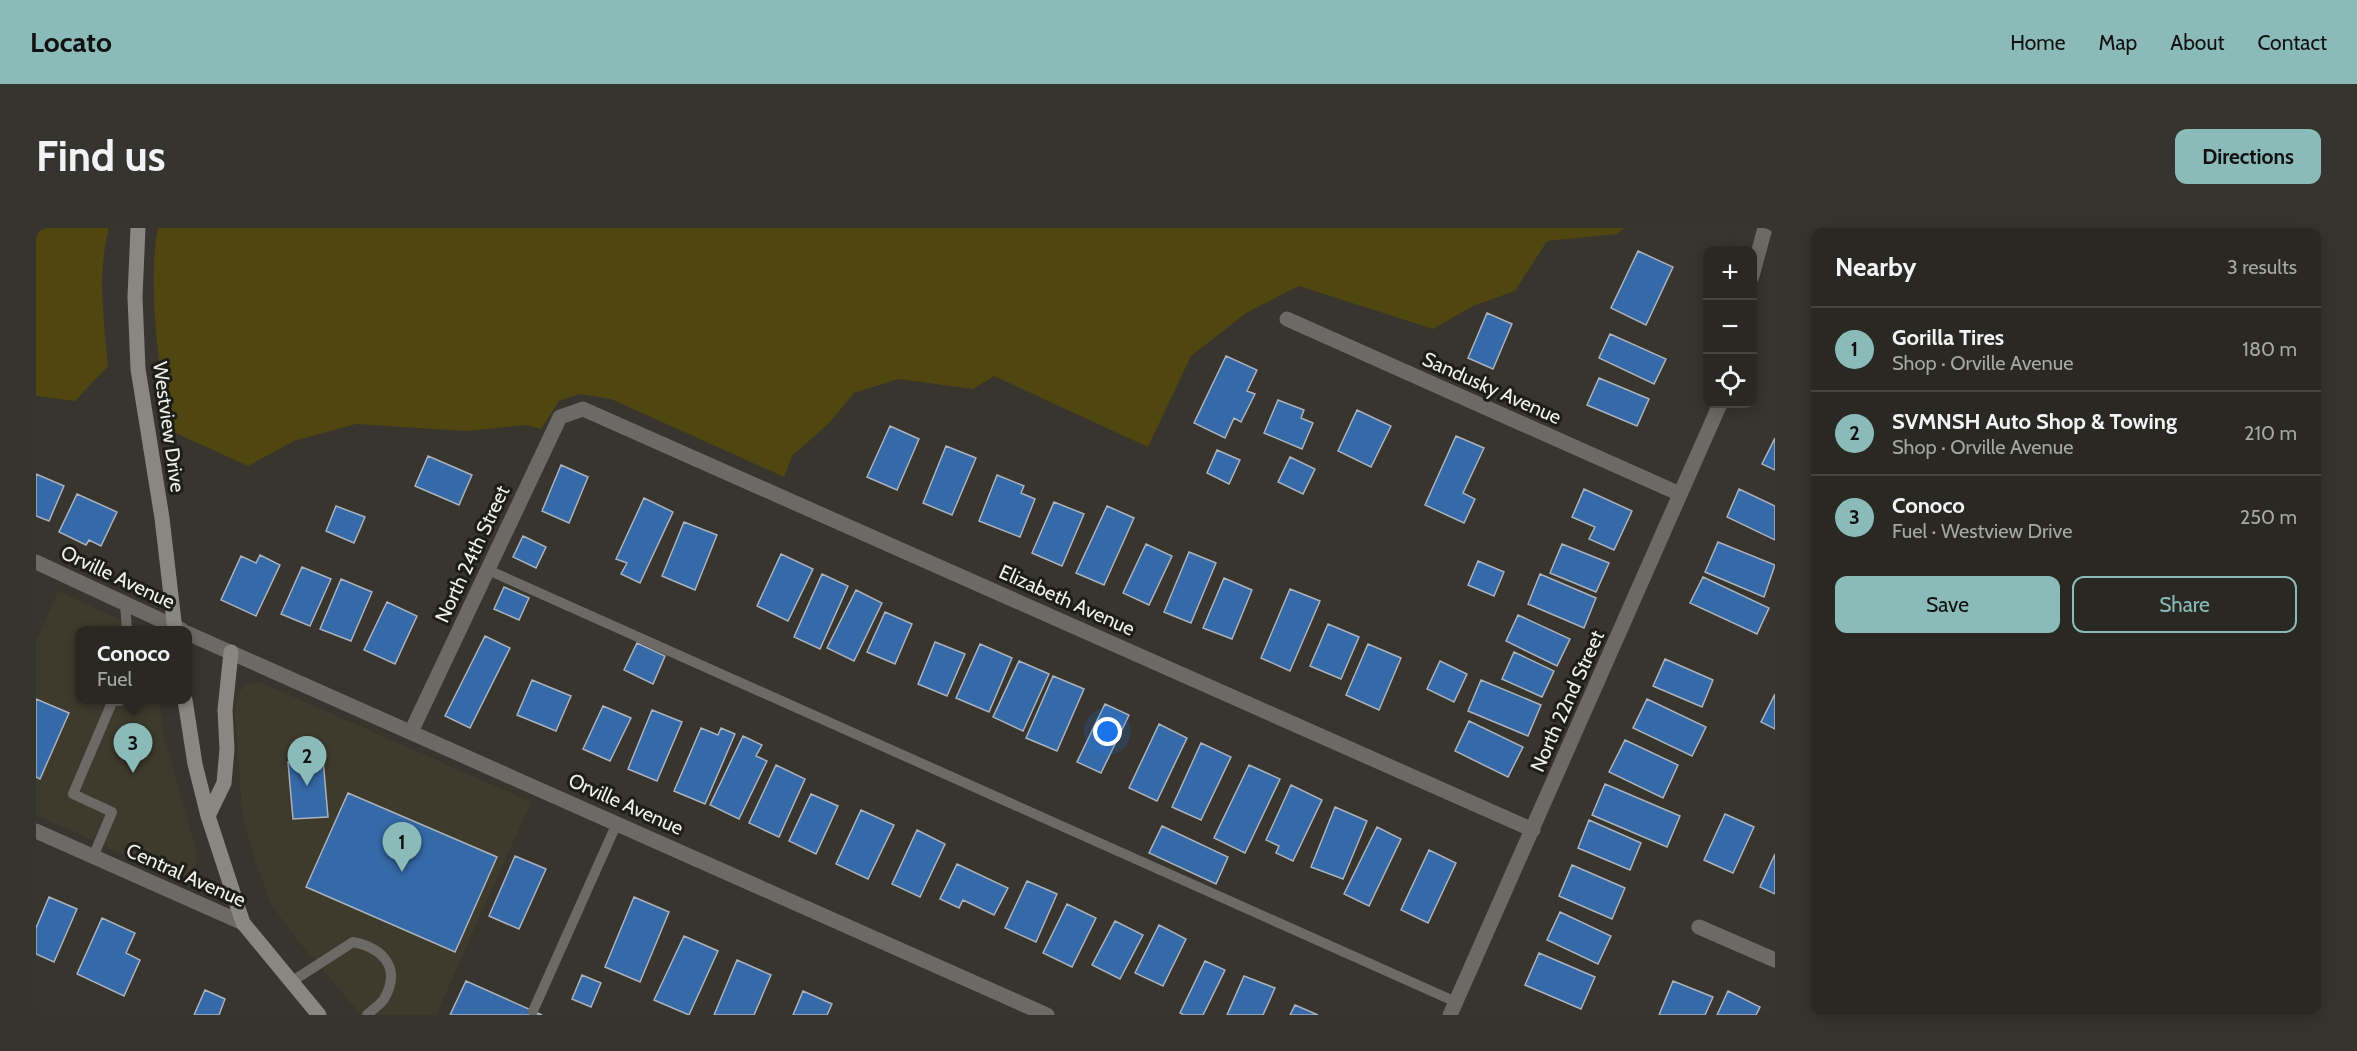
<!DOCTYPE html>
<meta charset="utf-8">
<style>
:root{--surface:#292822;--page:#35342f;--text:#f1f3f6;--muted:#a5a6a5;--line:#454440;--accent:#8bbbb9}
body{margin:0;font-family:Cabin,sans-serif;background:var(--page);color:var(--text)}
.controls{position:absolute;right:18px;top:18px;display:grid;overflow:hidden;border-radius:12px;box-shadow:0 3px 15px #0003}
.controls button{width:54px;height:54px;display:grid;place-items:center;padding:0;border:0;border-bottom:2px solid var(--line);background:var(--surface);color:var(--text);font:30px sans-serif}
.you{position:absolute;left:1072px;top:504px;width:21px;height:21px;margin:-15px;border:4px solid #fff;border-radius:50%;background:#1a73e8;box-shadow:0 0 0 9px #1a73e833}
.badge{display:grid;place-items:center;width:39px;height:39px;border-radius:50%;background:var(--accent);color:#111;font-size:20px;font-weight:700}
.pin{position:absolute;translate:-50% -50px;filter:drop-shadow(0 2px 3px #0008)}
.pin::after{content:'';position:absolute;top:32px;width:21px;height:18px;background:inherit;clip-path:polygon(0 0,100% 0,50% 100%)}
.popup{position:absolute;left:39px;top:398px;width:117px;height:78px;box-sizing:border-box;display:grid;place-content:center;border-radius:12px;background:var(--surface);filter:drop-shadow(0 2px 4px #0005);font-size:20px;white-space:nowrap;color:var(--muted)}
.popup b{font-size:22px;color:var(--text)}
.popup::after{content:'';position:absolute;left:50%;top:100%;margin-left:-12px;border:12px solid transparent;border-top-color:var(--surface)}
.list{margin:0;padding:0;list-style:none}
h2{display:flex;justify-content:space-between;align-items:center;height:78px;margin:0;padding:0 24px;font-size:26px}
h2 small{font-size:20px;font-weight:400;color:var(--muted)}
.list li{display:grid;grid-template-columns:39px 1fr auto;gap:18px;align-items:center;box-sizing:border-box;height:84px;padding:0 24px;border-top:2px solid var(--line)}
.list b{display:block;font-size:22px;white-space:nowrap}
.list p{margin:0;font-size:20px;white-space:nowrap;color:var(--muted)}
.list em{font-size:20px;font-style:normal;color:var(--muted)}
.actions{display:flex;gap:12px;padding:18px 24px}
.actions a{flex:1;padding:14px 0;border:2px solid var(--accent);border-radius:12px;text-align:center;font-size:21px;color:var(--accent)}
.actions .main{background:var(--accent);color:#111}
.icon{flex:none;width:33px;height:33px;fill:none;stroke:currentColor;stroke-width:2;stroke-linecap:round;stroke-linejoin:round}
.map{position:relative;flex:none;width:1739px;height:787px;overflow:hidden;border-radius:12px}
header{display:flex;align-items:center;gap:36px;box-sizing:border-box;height:84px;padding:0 30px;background:var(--accent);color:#111}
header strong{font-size:28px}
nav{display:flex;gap:33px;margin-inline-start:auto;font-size:21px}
.intro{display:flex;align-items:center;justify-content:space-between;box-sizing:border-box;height:144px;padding:0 36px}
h1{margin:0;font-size:42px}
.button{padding:15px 27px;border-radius:12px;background:var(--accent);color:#111;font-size:21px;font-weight:700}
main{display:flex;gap:36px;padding:0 36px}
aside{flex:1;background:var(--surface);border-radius:12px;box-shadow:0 3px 15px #0003}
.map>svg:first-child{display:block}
</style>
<header>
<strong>Locato</strong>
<nav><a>Home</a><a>Map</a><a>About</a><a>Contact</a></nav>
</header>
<div class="intro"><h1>Find us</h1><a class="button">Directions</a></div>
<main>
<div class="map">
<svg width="1739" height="787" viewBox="0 0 1739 787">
<rect width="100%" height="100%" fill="#37352d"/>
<path fill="#3e3b2c" d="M 22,363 L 107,402 L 43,402 L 43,472 L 123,472 L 128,509 L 161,625 L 158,641 L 143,652 L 0,587 L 0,414 Z
M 224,454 L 495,574 L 400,787 L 325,787 L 254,703 L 234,674 L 219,633 L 206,584 L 199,487 L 201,469 L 208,457 Z"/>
<path fill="#50460f" d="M 0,0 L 73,0 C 61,44 68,94 72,138 L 39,173 L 0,168 Z
M 122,0 L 1588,0 L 1581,6 L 1511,13 L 1479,63 L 1437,78 L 1397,101 L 1263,58 L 1210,85 L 1155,128 L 1112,219 L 958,148 L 937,161 L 862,151 L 818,165 L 793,195 L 756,228 L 748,249 L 575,171 L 544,166 L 523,173 L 505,201 L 491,197 L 429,203 L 320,196 L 258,213 L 212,238 L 131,201 C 125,136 110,65 122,0 Z"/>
<path fill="#3669a8" stroke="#abb2bb" stroke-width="1.5" d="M 1602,23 L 1637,39 L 1610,97 L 1575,80 Z
M 1451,85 L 1476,96 L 1457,141 L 1432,130 Z
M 1574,106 L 1630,131 L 1618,156 L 1563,130 Z
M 1190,128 L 1221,142 L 1211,163 L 1219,166 L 1205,194 L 1198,190 L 1189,210 L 1158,195 Z
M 1563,150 L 1613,171 L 1601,198 L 1551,177 Z
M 1242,172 L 1268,182 L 1265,190 L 1277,195 L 1266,221 L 1228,205 Z
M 1321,182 L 1355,198 L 1335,239 L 1302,223 Z
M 854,198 L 883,211 L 861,262 L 831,249 Z
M 1420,208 L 1448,220 L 1427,265 L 1439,271 L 1428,295 L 1389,277 Z
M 1739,210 L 1739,242 L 1726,236 Z
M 910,218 L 940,230 L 916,287 L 887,275 Z
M 1181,222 L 1204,232 L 1193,256 L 1171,245 Z
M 392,228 L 436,247 L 423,277 L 379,258 Z
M 1254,229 L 1279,241 L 1267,266 L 1242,254 Z
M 525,237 L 552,249 L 533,295 L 506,283 Z
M 0,246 L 28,258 L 13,293 L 0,288 Z
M 961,247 L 988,258 L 985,265 L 999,271 L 984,309 L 943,293 Z
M 1548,261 L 1596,283 L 1578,322 L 1553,311 L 1559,299 L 1536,289 Z
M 1703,261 L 1739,278 L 1739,312 L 1691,289 Z
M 41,266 L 81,284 L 65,318 L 53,312 L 50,317 L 23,304 Z
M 608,270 L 637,284 L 604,355 L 585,346 L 591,335 L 580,331 Z
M 1018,274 L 1048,286 L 1026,338 L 996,325 Z
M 300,278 L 329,289 L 318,315 L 290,303 Z
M 1071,278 L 1098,290 L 1068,357 L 1040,345 Z
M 648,294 L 681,307 L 659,362 L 626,348 Z
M 487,308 L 510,319 L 500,340 L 477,329 Z
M 1682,314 L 1739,337 L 1728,369 L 1669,344 Z
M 1110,316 L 1136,328 L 1113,377 L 1087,365 Z
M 1526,316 L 1573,335 L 1560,364 L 1514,345 Z
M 1153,324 L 1180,335 L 1155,395 L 1128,384 Z
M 745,326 L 777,341 L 752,393 L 721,378 Z
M 224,327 L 244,337 L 220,388 L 185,372 L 205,328 L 220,335 Z
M 1442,333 L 1468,344 L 1458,368 L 1432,357 Z
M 266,339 L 295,351 L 274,398 L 245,386 Z
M 786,346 L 812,358 L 784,421 L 758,409 Z
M 1504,346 L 1560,370 L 1548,400 L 1492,376 Z
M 1667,349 L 1733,380 L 1721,406 L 1654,375 Z
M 1188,350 L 1216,362 L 1196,411 L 1167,400 Z
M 305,351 L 336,364 L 315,413 L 284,401 Z
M 468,359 L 493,370 L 483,392 L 458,381 Z
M 1254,361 L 1284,373 L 1254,443 L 1225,430 Z
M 820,362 L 846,375 L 818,433 L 791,420 Z
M 351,374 L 381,388 L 359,436 L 328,422 Z
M 849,384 L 876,396 L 859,436 L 831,424 Z
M 1482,387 L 1534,411 L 1521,438 L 1470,413 Z
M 1292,396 L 1323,409 L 1305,451 L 1274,438 Z
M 449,408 L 474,420 L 434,500 L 409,488 Z
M 899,414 L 929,426 L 911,468 L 882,456 Z
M 601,415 L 629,428 L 617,456 L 588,442 Z
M 944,416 L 976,430 L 953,484 L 920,470 Z
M 1332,416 L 1365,430 L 1343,482 L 1310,467 Z
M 1478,424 L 1518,443 L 1506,469 L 1466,451 Z
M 1629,431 L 1677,452 L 1666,479 L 1617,458 Z
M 983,433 L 1013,446 L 987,503 L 957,489 Z
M 1404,433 L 1431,446 L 1418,474 L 1391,461 Z
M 1017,448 L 1048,461 L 1021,523 L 990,510 Z
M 496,452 L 535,468 L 520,503 L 481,487 Z
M 1445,452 L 1505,477 L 1492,508 L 1432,483 Z
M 1739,466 L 1739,501 L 1725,494 Z
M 0,471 L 33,485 L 4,551 L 0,549 Z
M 1611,471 L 1670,499 L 1656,528 L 1597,500 Z
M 1069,476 L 1093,487 L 1065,545 L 1041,534 Z
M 567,478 L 595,490 L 574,533 L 547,521 Z
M 616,482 L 646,494 L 621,553 L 592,541 Z
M 1433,493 L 1487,519 L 1472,549 L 1419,523 Z
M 1123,496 L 1151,510 L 1121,573 L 1093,560 Z
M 665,500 L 682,507 L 685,500 L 699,506 L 669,576 L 638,563 Z
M 707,508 L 726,517 L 720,528 L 731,533 L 703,591 L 674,577 Z
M 1589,512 L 1642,537 L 1627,570 L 1573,544 Z
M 1165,515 L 1195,529 L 1165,592 L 1136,579 Z
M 287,531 L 292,589 L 257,591 L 252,534 Z
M 740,537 L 769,551 L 743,609 L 713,595 Z
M 1213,537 L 1244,551 L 1209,625 L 1178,610 Z
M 1569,556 L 1644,588 L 1631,619 L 1556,587 Z
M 1255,557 L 1286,572 L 1257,633 L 1240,625 L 1243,618 L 1230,612 Z
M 312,565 L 461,629 L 419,724 L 270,659 Z
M 775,566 L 802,578 L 780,626 L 753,613 Z
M 1299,579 L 1331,593 L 1307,651 L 1275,639 Z
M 825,582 L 858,597 L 832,651 L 800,636 Z
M 1689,586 L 1718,599 L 1697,645 L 1668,632 Z
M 1553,592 L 1605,615 L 1594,642 L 1542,620 Z
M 1126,598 L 1192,629 L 1180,656 L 1113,625 Z
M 1341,599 L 1365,611 L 1333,678 L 1308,666 Z
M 881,602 L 909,616 L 884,669 L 856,656 Z
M 1393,622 L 1420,635 L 1392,695 L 1365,682 Z
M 1739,626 L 1739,666 L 1724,659 Z
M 479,628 L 510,641 L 483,701 L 453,688 Z
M 921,636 L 972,660 L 958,687 L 927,672 L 923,680 L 904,671 Z
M 1536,637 L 1589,660 L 1576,691 L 1523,668 Z
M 991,653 L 1021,666 L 1000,714 L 969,700 Z
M 13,669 L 41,681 L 18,734 L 0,726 L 0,700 Z
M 598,669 L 633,684 L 604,754 L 569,739 Z
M 1031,676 L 1060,690 L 1036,739 L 1007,725 Z
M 1524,684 L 1575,708 L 1562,736 L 1511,712 Z
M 66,690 L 99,705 L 90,725 L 104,732 L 88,768 L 41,746 Z
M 1079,693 L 1107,707 L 1084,751 L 1056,737 Z
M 1123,697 L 1150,711 L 1127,758 L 1099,745 Z
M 648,708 L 682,723 L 653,787 L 618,772 Z
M 1503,725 L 1559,749 L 1545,781 L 1489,757 Z
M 701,732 L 735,747 L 718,787 L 678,787 Z
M 1169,733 L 1189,742 L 1167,787 L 1148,787 L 1144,785 Z
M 546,747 L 565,755 L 555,779 L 536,771 Z
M 1208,748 L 1239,760 L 1227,787 L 1191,787 Z
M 430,753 L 506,787 L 414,787 Z
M 1637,753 L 1677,769 L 1669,787 L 1623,787 Z
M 169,762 L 189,771 L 183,787 L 158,787 Z
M 767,763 L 796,776 L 791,787 L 757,787 Z
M 1692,763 L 1724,779 L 1720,787 L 1681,787 Z
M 1259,777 L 1282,787 L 1254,787 Z"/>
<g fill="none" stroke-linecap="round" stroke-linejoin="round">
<path stroke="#6b6a66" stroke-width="10" d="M 452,342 L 1420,774
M 89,376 L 91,402
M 76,473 L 100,472
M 57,629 L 76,584 L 37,566 L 77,472
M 255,754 L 317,714 C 347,720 366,740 348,771 C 344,777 336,782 331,787
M 497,783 L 581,595"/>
<path stroke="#6b6a66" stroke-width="15" d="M 1716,48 L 1729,0
M 1251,91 L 1644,266
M 0,334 L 146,402
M 151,405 L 1011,787
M 375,504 L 524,189 L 547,181 L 1497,602
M 0,603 L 207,695
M 1663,699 L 1739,732
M 1414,787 L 1684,176"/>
<path stroke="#898781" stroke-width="15" d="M 102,0 L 99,69 L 102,141 L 126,290 L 139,402
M 149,472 L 159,536 L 172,588 L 207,695 L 283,787
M 172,588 L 188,555 L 191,521 L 189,482 L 195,424"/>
</g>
<g text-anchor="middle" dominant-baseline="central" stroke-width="6" stroke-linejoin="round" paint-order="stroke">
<g font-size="20" fill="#f0efe9" stroke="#1d1d19">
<text transform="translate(1456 160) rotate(24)">Sandusky Avenue</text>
<text transform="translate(133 199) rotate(82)">Westview Drive</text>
<text transform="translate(436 326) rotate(-65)">North 24th Street</text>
<text transform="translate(82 349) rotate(25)">Orville Avenue</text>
<text transform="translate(1031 372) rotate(24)">Elizabeth Avenue</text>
<text transform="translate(1531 473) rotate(-66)">North 22nd Street</text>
<text transform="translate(590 576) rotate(24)">Orville Avenue</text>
<text transform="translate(150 647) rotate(24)">Central Avenue</text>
</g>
</g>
</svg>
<div class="controls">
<button>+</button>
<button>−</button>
<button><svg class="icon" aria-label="locate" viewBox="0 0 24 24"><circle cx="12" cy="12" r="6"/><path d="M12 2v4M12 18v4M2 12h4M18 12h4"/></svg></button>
</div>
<div class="you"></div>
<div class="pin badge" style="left:366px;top:644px">1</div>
<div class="pin badge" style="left:271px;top:558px">2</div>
<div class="pin badge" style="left:97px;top:545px">3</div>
<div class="popup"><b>Conoco</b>Fuel</div>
</div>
<aside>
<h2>Nearby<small>3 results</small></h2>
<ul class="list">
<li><span class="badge">1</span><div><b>Gorilla Tires</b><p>Shop · Orville Avenue</p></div><em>180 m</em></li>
<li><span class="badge">2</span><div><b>SVMNSH Auto Shop &amp; Towing</b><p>Shop · Orville Avenue</p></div><em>210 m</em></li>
<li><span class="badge">3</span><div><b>Conoco</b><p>Fuel · Westview Drive</p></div><em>250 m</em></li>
</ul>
<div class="actions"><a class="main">Save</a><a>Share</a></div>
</aside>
</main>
